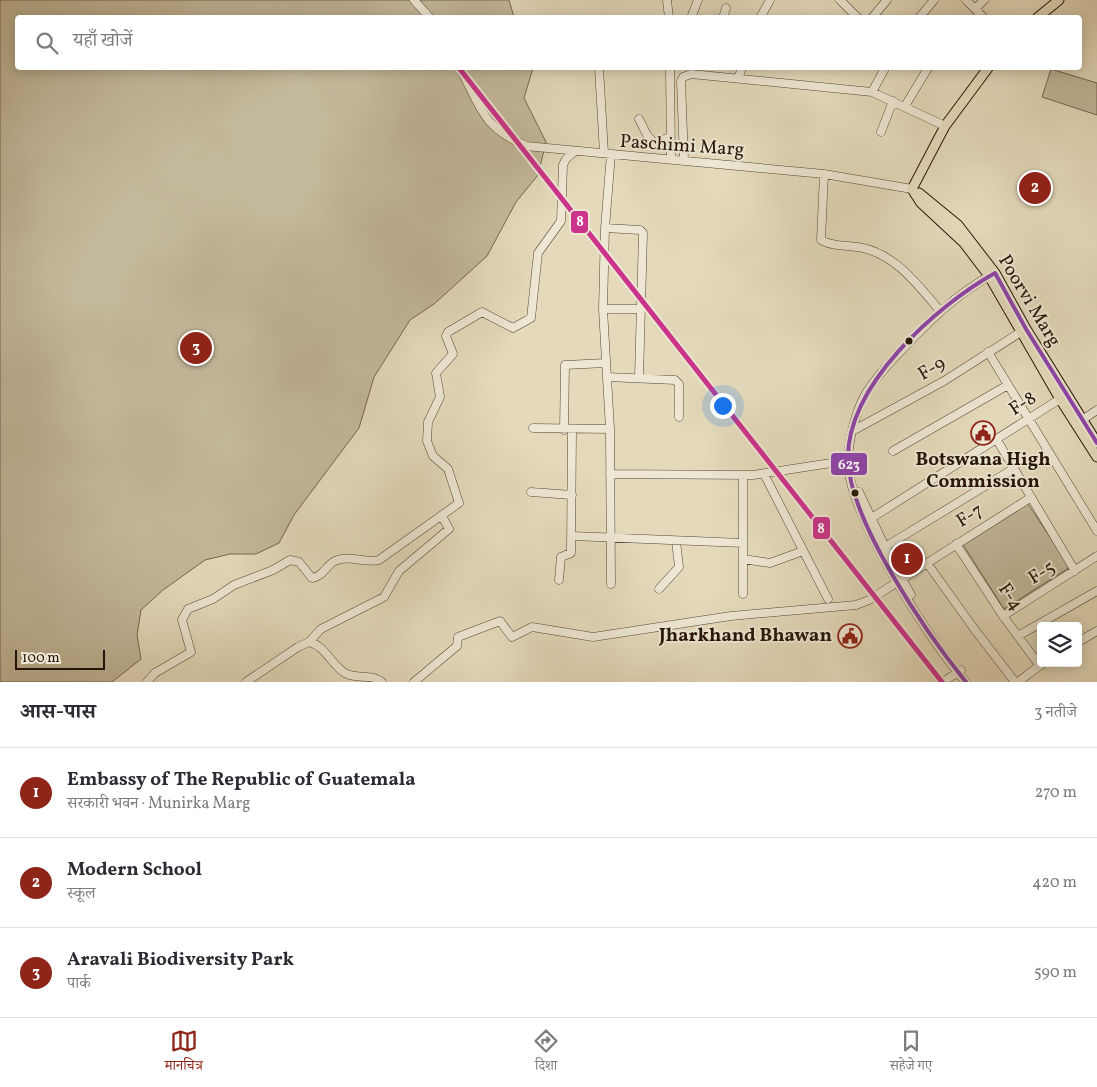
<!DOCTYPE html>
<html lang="hi">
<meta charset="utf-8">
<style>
:root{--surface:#fff;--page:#f7f7f7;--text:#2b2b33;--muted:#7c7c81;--line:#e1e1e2;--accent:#8f2418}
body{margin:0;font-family:Vollkorn,"Noto Serif Devanagari",serif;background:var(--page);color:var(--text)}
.controls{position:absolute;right:15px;bottom:15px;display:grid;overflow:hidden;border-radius:5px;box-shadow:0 2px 12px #0003}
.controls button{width:45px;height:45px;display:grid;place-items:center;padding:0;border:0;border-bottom:1px solid var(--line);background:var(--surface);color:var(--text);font:25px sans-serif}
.scale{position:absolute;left:15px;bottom:12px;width:90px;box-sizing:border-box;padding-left:5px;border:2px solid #241506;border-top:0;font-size:14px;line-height:18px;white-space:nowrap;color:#241506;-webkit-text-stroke:4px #ede7d3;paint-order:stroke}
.you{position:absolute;left:722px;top:405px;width:18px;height:18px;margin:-12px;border:4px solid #fff;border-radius:50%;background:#1a73e8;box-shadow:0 0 0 8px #1a73e833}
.badge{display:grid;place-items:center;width:32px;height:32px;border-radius:50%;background:var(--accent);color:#fff;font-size:16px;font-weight:700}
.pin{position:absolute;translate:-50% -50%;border:2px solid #fff;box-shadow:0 1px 5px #0006}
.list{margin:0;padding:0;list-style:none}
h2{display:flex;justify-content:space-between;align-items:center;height:65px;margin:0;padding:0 20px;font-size:21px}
h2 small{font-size:16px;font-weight:400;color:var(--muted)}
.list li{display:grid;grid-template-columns:32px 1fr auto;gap:15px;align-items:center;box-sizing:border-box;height:90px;padding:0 20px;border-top:1px solid var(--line)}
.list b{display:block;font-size:19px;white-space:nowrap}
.list p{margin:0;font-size:16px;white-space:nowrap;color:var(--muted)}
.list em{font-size:16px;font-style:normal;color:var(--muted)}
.icon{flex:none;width:28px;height:28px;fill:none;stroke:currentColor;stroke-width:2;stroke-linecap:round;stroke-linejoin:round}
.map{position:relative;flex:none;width:1097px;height:682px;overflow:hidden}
.search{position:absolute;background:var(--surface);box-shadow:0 2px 12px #0003;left:15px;right:15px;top:15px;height:55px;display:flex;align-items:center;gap:12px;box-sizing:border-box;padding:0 18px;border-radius:5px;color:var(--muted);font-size:19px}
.sheet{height:335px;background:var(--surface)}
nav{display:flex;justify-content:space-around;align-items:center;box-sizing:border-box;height:70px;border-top:1px solid var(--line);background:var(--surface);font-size:14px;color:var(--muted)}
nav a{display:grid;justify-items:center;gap:2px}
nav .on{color:var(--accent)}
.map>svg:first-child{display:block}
</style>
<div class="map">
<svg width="1097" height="682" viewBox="0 0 1097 682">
<rect width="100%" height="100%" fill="#e4dabb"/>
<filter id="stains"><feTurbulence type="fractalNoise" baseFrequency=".004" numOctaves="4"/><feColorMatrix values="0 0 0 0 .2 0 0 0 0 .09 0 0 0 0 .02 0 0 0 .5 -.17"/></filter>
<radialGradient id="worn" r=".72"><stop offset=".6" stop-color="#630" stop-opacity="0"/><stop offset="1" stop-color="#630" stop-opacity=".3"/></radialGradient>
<path fill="#c3b99c" stroke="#746751" d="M 0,0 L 509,0 L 514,17 L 18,18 L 18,68 L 533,68 L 524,98 L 546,142 L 538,175 L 516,202 L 487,256 L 434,304 L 410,320 L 374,377 L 359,428 L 294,515 L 279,543 L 256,554 L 230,554 L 205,560 L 163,590 L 141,610 L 137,635 L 141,659 L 112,682 L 0,682 Z
M 1051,69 L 1097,83 L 1097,115 L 1042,97 Z
M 1026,501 L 1070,567 L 1004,609 L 962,543 Z"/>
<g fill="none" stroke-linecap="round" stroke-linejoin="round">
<g stroke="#544633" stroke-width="9">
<path id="minor" d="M 414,0 L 430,18
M 667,0 L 669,18
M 840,0 L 858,18
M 966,0 L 984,18
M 975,9 L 984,0
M 691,18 L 698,0
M 723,18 L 726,8
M 760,18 L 770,0
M 872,18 L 887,0
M 919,18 L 934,0
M 460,68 C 481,107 481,126 526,146 L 824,174 L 912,189
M 599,68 L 604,153
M 670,68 L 671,159
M 738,78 L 742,68
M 872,92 L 885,68
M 905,106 L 928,68
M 639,119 L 647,135 L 654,143 L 670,137
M 881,132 L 893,101
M 611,154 L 605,228 L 603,309 L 610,429 L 611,584
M 684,160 L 681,81 L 683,77 L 691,74 L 872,92 L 945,126
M 824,174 L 821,240 C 832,247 850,245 863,248 C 897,256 918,285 940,311
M 605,228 L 640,230 L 643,233 L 639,377
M 603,309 L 640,309
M 988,352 L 1097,531
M 607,377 L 675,380 L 679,384 L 679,417
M 1082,420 L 1097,410
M 533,428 L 610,429
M 856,429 L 944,381 L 1024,330
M 564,430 L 565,365 L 606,363
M 997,440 L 1075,571
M 893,451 L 1008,385
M 610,474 L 753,475 L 851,460
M 764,474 L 828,599
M 743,475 L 743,594
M 531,492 L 572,495
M 859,492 L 885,547 L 911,595
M 870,519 L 1063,397
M 572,536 L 743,543
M 956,544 L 1003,616 L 1040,666
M 885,547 L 1013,469
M 743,559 L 770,563 L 803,551
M 927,563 L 975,630 L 1015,682
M 559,580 L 561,557 L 571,553 L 572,430
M 659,589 L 679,567 L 676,541
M 1003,616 L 1097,556
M 1018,636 L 1097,591
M 309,642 L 321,629 L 384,597 L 399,571 L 449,529 L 442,516
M 1078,642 L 1097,631
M 147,682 L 155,673 L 191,652 L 182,620 L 188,609 L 213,599 L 234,585 L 273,570 L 290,560 L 299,562 L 312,578 C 324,576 325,566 335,561 C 349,554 366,564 379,560 L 459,503 L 448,469 L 433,456 L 427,441 L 428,422 L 440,397 L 436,373 L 453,354 L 446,336 L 448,332 L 482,312 L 513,328 L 531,318 L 538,253 L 561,221 L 563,165 L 566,159 L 575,151
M 246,682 L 298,647 L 309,642 C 326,646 331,665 345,673 C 357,680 371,673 382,682
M 414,682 L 457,646 L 458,637 L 500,621 L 512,637 L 532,627 L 593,637 L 731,616 L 856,605 L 869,600 L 1030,498
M 943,682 L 961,670
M 966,682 C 931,644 846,510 848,460 C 849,439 855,413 865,395 C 874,379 886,367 898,354 C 927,323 956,294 993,274
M 1018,682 L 1043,663"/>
</g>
<g stroke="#241506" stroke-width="11">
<path id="major" d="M 1037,18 L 1059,0
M 912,189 L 921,203 L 964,243 L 989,276 L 1060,399 L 1097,457
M 912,189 L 945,126 L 988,68
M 919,193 L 958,225 L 995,273 L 1026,329 L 1097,443"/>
</g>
<use href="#minor" stroke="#ede7d3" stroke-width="8"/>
<use href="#major" stroke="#e4dabb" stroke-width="9"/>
<g stroke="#ede7d3" stroke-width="8">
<path id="bus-1" d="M 966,682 C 927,634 850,522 848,460 C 846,386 936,306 995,273 L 1026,329 L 1097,443"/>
</g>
<use href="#bus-1" stroke="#8e44ad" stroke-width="4"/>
<g stroke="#ede7d3" stroke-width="9">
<path id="metro-1" d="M 459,68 L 942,682"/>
</g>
<use href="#metro-1" stroke="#cc338b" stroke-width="5"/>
</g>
<defs>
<g id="civic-ring" transform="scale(1.25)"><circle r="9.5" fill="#ede7d3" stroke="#8f2418" stroke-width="1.5"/><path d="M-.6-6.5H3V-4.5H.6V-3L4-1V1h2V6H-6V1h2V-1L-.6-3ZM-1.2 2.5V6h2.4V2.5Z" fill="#8f2418"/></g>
</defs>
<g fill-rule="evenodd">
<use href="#civic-ring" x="983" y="433"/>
<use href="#civic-ring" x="850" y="636"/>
</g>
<g fill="#241506" stroke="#ede7d3" stroke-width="2">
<circle cx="909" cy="341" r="4.5"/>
<circle cx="855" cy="493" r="4.5"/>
</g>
<g text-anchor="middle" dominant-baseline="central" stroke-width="4" stroke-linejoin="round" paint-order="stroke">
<g font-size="19" fill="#241506" stroke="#ede7d3">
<text transform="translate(682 146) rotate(4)">Paschimi Marg</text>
<text transform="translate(1029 301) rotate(59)">Poorvi Marg</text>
<text transform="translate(932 369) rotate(-31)">F-9</text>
<text transform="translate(1023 404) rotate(-33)">F-8</text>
<text transform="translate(970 516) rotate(-32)">F-7</text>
<text transform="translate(1042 573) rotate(-32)">F-5</text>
<text transform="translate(1010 597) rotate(56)">F-4</text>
</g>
<g font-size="19" font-weight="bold" fill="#241506" stroke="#ede7d3">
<text x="983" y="460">Botswana High<tspan x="983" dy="22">Commission</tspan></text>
<text x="832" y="636" text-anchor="end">Jharkhand Bhawan</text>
</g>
</g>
<g stroke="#ede7d3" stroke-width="2">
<rect x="570" y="210" width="19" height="24" rx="5" fill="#cc338b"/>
<rect x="830" y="452" width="38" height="24" rx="5" fill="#8e44ad"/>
<rect x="812" y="516" width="19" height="24" rx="5" fill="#cc338b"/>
</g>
<g font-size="14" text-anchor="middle" font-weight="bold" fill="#fff">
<text x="580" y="226">8</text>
<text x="849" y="469">623</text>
<text x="821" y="533">8</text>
</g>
<rect width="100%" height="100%" filter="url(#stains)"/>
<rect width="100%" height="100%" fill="url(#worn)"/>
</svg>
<div class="controls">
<button><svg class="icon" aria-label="layers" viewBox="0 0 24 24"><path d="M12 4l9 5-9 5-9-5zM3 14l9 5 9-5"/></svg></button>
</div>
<div class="scale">100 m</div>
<div class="you"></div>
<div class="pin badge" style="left:907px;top:559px">1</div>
<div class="pin badge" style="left:1035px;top:188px">2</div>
<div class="pin badge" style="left:196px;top:348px">3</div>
<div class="search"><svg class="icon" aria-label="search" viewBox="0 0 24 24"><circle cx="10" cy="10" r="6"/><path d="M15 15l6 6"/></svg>यहाँ खोजें</div>
</div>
<section class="sheet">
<h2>आस-पास<small>3 नतीजे</small></h2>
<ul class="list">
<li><span class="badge">1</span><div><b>Embassy of The Republic of Guatemala</b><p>सरकारी भवन · Munirka Marg</p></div><em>270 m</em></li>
<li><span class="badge">2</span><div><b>Modern School</b><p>स्कूल</p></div><em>420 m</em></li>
<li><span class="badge">3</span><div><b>Aravali Biodiversity Park</b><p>पार्क</p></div><em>590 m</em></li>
</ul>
</section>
<nav>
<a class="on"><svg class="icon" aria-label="map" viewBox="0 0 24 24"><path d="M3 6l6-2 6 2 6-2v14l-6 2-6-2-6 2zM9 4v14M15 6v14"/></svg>मानचित्र</a>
<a><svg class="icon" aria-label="directions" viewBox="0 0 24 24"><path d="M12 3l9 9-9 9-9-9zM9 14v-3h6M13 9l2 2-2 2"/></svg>दिशा</a>
<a><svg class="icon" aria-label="saved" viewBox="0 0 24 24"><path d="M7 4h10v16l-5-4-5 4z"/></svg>सहेजे गए</a>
</nav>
